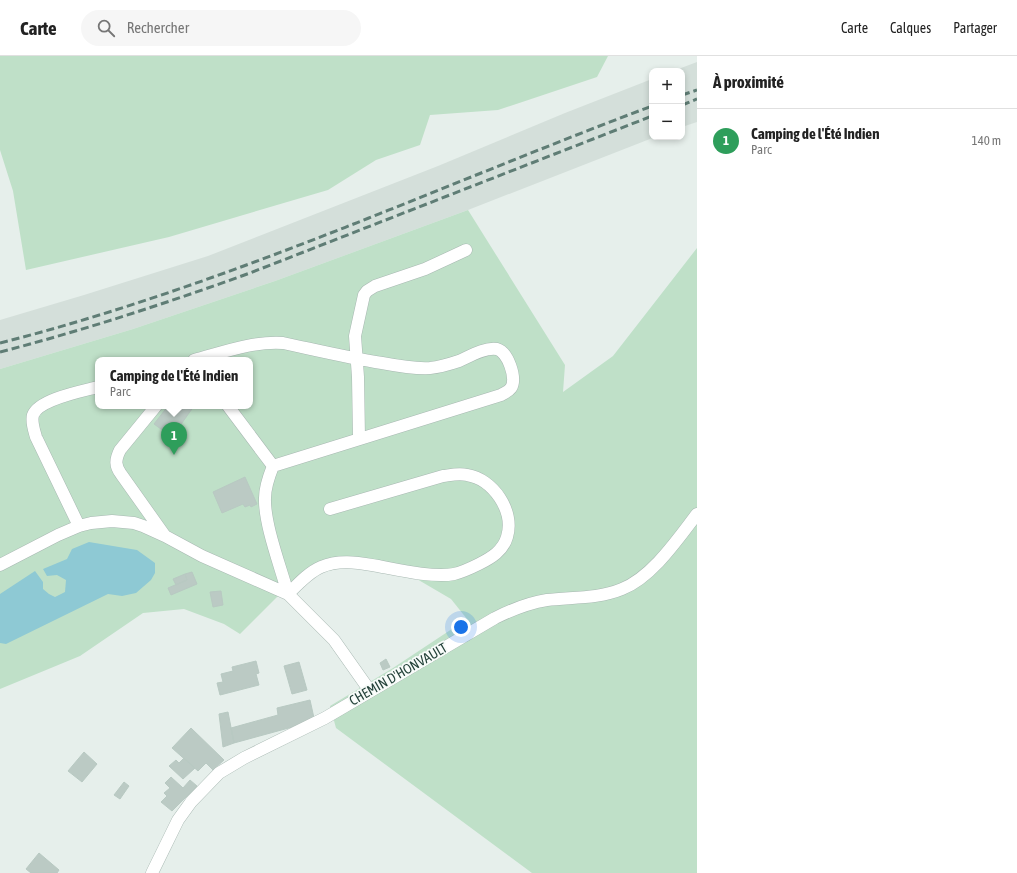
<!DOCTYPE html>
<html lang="fr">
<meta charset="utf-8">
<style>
:root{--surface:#fff;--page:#f6f6f6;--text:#222;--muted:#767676;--line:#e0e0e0;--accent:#804e3d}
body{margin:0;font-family:"Asap Condensed",sans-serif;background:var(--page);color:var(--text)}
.controls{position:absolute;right:12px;top:12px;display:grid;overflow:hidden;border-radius:8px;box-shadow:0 2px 6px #0003}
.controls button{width:36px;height:36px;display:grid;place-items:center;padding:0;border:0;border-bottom:1px solid var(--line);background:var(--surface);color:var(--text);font:20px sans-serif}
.you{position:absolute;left:461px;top:571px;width:14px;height:14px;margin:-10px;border:3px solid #fff;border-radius:50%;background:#1a73e8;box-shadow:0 0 0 6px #1a73e833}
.badge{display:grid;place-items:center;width:26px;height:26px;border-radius:50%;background:var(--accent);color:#fff;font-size:13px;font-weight:700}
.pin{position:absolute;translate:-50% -33px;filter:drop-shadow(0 1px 2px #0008)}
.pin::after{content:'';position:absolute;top:21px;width:14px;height:12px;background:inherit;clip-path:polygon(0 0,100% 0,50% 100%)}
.popup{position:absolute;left:95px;top:301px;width:158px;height:52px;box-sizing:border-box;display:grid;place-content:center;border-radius:8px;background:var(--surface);filter:drop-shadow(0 1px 3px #0005);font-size:13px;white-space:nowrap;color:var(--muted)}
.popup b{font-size:15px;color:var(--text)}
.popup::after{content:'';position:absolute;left:50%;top:100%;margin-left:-8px;border:8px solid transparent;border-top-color:var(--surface)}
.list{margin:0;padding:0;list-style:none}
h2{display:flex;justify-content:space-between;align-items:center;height:52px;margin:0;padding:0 16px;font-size:17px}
h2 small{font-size:13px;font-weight:400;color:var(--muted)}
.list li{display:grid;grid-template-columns:26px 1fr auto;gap:12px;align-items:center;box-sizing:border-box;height:64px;padding:0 16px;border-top:1px solid var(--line)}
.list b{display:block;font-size:15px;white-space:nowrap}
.list p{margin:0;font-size:13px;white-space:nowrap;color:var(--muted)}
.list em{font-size:13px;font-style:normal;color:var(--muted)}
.icon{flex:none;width:22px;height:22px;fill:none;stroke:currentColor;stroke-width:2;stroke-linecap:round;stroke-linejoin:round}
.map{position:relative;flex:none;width:697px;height:817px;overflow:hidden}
header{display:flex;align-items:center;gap:24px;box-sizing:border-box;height:56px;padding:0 20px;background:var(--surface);border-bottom:1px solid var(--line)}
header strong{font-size:19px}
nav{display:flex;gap:22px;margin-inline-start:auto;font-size:14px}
.search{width:280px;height:36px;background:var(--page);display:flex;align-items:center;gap:10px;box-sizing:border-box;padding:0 14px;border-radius:22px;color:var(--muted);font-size:15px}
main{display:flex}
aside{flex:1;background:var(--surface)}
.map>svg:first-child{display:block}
</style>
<header>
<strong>Carte</strong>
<div class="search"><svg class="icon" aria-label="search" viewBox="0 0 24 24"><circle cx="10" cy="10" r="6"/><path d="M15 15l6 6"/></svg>Rechercher</div>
<nav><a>Carte</a><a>Calques</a><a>Partager</a></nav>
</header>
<main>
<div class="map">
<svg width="697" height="817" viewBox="0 0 697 817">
<rect width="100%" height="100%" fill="#e6efeb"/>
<path fill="#d4dfda" d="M 697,6 L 697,66 L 682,71 L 682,15 L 673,15 Z
M 652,23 L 652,81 L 655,81 L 468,154 L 275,225 L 133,273 L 0,313 L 0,264 L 84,239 L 208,200 L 438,110 L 565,57 Z"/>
<path fill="#bfe0c8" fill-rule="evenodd" d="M 0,0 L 608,0 L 597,21 L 498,54 L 430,59 L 420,89 L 376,104 L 328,134 L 169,181 L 26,214 L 13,135 L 0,94 Z
M 468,154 L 565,309 L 563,336 L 613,300 L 697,192 L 697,817 L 532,817 L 336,672 L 330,650 L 393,612 L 467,563 L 451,543 L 410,519 L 353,509 L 295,523 L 240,578 L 224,568 L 184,553 L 143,557 L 80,600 L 0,633 L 0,313 L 133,273 L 275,225 ZM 98,304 L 250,304 L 250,350 L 98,350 Z"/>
<path fill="#8ec9d4" d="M 89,486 L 137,494 L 155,507 L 155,517 L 151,524 L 136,537 L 122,540 L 108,538 L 6,588 L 0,587 L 0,538 L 35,515 L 43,526 L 43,533 L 49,538 L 55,541 L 65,536 L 66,524 L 57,519 L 47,520 L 43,513 L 67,503 L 72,493 Z"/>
<path fill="#bbcac4" stroke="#b8c9c2" d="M 168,350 L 194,350 L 172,381 L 154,368 Z
M 245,421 L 257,448 L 251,451 L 250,449 L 245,451 L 243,448 L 222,457 L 213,436 Z
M 192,516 L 197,528 L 171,539 L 168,532 L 187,524 L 185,518 Z
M 185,518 L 187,524 L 176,529 L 173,523 Z
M 221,535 L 223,549 L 213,551 L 210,536 Z
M 386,603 L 390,611 L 383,614 L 380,607 Z
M 256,605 L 259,617 L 256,618 L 259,629 L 220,639 L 217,627 L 223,626 L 221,618 L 233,615 L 232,611 Z
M 299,606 L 307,634 L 292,638 L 284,610 Z
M 310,644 L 314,662 L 307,667 L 234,687 L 231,672 L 278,659 L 277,652 Z
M 228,656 L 234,687 L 223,691 L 219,658 Z
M 191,672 L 224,704 L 213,714 L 206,707 L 198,715 L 172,692 Z
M 84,696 L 97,708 L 82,726 L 68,715 Z
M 184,702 L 195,712 L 183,723 L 169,710 L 176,704 L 179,707 Z
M 171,721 L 183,732 L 190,724 L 197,730 L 172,755 L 161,746 L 167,740 L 164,737 L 170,732 L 165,727 Z
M 124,726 L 129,730 L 120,743 L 114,739 Z
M 39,797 L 59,814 L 57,817 L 31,817 L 26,813 Z"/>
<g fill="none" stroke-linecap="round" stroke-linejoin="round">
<g stroke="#a8b8b2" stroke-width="13">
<path id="minor" d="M 194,304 C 224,296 253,285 283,287 C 316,294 349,302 382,307 C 398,310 414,313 430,312 C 440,311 450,308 459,305 C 470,300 485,291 497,293 C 508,296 517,322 511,332 C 508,336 504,337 501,339 L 273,410
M 156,350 L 120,394 C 115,404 115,410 121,418 L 165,480
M 228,350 L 273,410
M 359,382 L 358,321 L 355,280 L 364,239 L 367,235 L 375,230 L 425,213 L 466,194
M 273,410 C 269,420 265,431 265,442 C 264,468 281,512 288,538
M 79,470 L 36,381 C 34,374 31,366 33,359 C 39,343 83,335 98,331
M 0,509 L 58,479 L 79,470 L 91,467 L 112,465 L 134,467 L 143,470 L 165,480 L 202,500 L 288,538 L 334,584 L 370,635
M 288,538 C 298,528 309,516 321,511 C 340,503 359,507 378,510 C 399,514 434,522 454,518 C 463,516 471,512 479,508 C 491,502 503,495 507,481 C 515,455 493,423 467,419 C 459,417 451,419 443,420 L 330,453
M 152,817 L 178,764 L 191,746 L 219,717 L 244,702 L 325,662 L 495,562 C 511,554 528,547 547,544 C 571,541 598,543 622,533 C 652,521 677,484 697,458"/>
</g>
<use href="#minor" stroke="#fff" stroke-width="12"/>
<path stroke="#5f7d75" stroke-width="3" stroke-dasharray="8 4" stroke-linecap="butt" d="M 682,39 L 697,34
M 682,49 L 697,43
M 0,287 C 225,230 436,131 652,50
M 0,296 C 85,274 167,247 250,217 L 652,60"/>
</g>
<g text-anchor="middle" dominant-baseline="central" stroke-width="3.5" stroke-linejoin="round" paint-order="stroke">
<g font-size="14" fill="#24423a" stroke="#f7fbf9">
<text transform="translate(398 618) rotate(-30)">CHEMIN D'HONVAULT</text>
</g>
</g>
</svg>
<div class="controls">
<button>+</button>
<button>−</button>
</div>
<div class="you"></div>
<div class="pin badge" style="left:174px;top:399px;background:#2e9e5b">1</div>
<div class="popup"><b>Camping de l'Été Indien</b>Parc</div>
</div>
<aside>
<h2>À proximité<small></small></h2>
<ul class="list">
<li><span class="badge" style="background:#2e9e5b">1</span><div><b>Camping de l'Été Indien</b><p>Parc</p></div><em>140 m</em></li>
</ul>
</aside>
</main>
